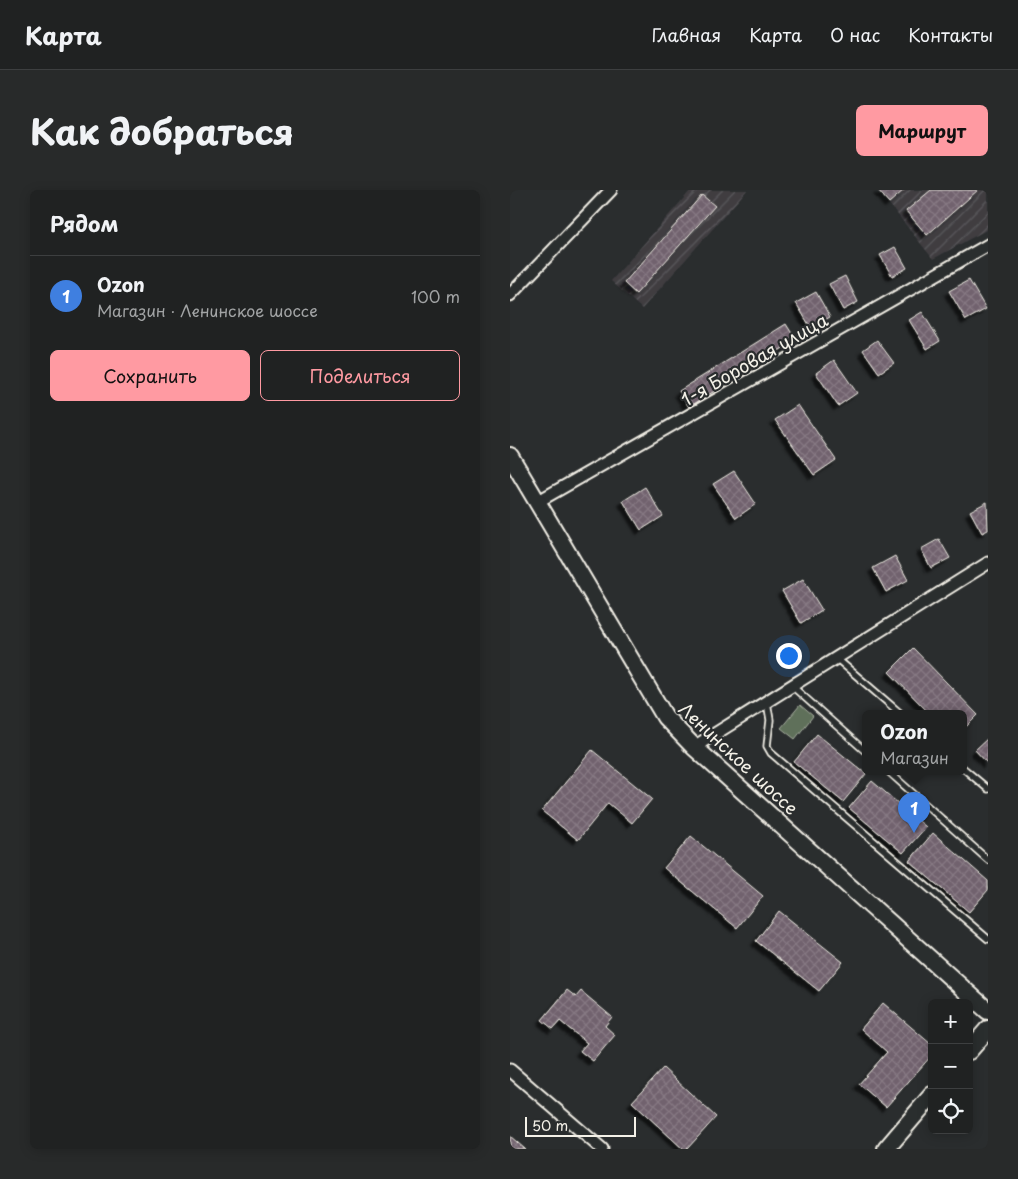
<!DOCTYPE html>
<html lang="ru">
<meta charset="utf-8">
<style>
:root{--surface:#202222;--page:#282a2a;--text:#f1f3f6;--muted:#a2a4a5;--line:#3d3f40;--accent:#ff9aa2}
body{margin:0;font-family:"Playpen Sans",sans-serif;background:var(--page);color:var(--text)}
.controls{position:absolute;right:15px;bottom:15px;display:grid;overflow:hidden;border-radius:8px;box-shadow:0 2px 12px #0003}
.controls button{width:45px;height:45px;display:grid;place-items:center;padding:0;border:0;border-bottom:1px solid var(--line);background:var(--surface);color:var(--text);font:25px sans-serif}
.scale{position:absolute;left:15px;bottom:12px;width:111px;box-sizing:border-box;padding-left:5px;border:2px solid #f4f1e8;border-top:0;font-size:14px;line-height:18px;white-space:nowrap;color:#f4f1e8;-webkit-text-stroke:4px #2a2d2e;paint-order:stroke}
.you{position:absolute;left:278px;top:465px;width:18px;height:18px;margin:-12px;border:4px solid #fff;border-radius:50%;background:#1a73e8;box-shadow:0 0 0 8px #1a73e833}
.badge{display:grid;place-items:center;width:32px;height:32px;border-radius:50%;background:var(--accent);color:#fff;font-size:16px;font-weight:700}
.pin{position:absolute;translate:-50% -41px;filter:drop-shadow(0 1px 2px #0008)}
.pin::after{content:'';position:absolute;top:26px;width:18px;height:15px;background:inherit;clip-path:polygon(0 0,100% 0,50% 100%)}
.popup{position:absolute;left:352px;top:520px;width:105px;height:65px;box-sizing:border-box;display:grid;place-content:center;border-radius:8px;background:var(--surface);filter:drop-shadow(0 1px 4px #0005);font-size:16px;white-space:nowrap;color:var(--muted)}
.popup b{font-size:19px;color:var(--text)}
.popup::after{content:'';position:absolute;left:50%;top:100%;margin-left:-10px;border:10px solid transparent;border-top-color:var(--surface)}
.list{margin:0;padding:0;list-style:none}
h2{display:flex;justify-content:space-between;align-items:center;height:65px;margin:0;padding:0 20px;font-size:21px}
h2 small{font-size:16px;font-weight:400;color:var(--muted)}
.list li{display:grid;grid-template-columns:32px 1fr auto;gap:15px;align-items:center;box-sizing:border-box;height:80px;padding:0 20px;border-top:1px solid var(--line)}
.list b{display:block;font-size:19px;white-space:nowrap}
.list p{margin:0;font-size:16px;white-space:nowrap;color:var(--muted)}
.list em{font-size:16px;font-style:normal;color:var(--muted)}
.actions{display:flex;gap:10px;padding:15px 20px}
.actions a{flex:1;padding:11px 0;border:1px solid var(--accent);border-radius:8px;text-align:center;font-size:18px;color:var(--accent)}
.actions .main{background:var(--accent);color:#111}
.icon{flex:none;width:28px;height:28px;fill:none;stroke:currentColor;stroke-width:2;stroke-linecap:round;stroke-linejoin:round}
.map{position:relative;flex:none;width:478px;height:959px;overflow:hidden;border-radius:8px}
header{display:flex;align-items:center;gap:30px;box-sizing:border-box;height:70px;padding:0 25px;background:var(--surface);border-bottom:1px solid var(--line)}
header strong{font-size:24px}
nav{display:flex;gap:28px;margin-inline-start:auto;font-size:18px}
.intro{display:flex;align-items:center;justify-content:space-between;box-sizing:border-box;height:120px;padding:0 30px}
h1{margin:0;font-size:35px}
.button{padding:12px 22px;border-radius:8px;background:var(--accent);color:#111;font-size:18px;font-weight:700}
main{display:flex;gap:30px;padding:0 30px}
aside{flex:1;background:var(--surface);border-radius:8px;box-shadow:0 2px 12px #0003}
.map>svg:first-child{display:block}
</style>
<header>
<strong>Карта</strong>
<nav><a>Главная</a><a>Карта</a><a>О нас</a><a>Контакты</a></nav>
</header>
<div class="intro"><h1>Как добраться</h1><a class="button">Маршрут</a></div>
<main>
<aside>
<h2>Рядом<small></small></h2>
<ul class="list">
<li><span class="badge" style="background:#3f7fe0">1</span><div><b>Ozon</b><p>Магазин · Ленинское шоссе</p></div><em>100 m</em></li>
</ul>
<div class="actions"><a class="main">Сохранить</a><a>Поделиться</a></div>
</aside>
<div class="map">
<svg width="478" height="959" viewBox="0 0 478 959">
<defs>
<pattern id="industrial-furrows" width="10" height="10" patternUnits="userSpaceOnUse" patternTransform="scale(1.25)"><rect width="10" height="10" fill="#3f3d41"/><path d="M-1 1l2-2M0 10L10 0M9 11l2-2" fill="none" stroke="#5b5a5c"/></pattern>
<pattern id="building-cross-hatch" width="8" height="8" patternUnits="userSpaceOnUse" patternTransform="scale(1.25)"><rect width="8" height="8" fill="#71626e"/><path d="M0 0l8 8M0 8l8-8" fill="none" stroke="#867983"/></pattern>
<filter id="shadow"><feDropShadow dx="-4.5" dy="4.5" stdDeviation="1" flood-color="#0009"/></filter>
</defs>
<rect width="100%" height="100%" fill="#2a2d2e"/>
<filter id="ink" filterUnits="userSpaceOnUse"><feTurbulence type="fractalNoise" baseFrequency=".02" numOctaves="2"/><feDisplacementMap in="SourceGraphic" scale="10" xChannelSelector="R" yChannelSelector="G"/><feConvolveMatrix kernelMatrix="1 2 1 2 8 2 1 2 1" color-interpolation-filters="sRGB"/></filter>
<g filter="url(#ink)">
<path fill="url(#industrial-furrows)" d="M 181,0 L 237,0 L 132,119 L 101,91 Z
M 368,0 L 478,0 L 478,39 L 423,69 Z"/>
<path fill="#5e705a" stroke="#a9b0a1" d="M 290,515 L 303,526 L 285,549 L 271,538 Z"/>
<path fill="url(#building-cross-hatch)" stroke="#f4f1e8" filter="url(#shadow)" d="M 368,0 L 394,0 L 379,13 Z
M 421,0 L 468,0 L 417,45 L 396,21 Z
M 192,5 L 205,16 L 126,104 L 114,93 Z
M 385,57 L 397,78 L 382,86 L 370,65 Z
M 335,86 L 348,112 L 333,120 L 319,94 Z
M 459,90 L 476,119 L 456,130 L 439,101 Z
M 306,102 L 320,127 L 301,138 L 286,113 Z
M 412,122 L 430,151 L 417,159 L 399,130 Z
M 276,134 L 286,150 L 179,217 L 169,201 Z
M 367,150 L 384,173 L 369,183 L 353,160 Z
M 324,170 L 347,203 L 328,216 L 306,183 Z
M 288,215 L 326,270 L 304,285 L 265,230 Z
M 224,281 L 246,314 L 226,328 L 203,294 Z
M 135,297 L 153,326 L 131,340 L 113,311 Z
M 477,312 L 478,340 L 472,343 L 460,321 Z
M 429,349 L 440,368 L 421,378 L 411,359 Z
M 385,366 L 398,390 L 376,402 L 363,378 Z
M 293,389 L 312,420 L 291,433 L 272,401 Z
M 403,458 L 468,525 L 453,540 L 453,524 L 420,524 L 379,482 Z
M 307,544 L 356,584 L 333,612 L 284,572 Z
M 478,548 L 478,574 L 465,560 Z
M 82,560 L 142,609 L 122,633 L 98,613 L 68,650 L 32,621 Z
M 362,591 L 416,637 L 393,663 L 339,618 Z
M 423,643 L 478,691 L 478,700 L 459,722 L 399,671 Z
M 181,646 L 253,706 L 227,738 L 154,678 Z
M 269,721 L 333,772 L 309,801 L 246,751 Z
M 57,800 L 66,807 L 71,801 L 102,827 L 95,836 L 105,845 L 83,871 L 70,861 L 77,853 L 50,831 L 43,839 L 32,830 Z
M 373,813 L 422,855 L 422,865 L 376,917 L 349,894 L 377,862 L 351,839 Z
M 153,878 L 206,927 L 177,959 L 173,959 L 122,912 Z
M 0,946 L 15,959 L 0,959 Z"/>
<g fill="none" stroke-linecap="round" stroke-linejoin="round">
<g stroke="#f4f1e8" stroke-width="9">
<path id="lane" d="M 326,468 L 391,524
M 282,496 L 355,561
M 257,512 L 260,530 L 257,556 L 261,563 L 478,749
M 453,578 L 478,599
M 379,582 L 478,670"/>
</g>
<g stroke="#f4f1e8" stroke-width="15">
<path id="street" d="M 0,105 L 101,0
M 27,312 L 478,55
M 184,557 L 478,373
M 0,880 L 92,959"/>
</g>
<g stroke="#f4f1e8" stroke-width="20">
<path id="secondary" d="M 0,266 L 155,527 L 184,557 L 478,821
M 459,861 L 478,839
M 376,959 L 422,905"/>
</g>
<use href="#lane" stroke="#2a2d2e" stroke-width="5.5"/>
<use href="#street" stroke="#2a2d2e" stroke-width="11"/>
<use href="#secondary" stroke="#2a2d2e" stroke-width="16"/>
</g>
</g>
<g text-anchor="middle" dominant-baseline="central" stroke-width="4.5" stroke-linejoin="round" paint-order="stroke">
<g font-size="18" fill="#f4f1e8" stroke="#2a2d2e">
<text transform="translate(244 169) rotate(-30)">1-я Боровая улица</text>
<text transform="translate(229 568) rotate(43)">Ленинское шоссе</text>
</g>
</g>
</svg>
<div class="controls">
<button>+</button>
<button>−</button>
<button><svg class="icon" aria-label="locate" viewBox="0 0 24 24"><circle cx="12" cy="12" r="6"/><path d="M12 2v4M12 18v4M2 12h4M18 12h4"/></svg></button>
</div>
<div class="scale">50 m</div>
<div class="you"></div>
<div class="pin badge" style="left:404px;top:643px;background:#3f7fe0">1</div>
<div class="popup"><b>Ozon</b>Магазин</div>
</div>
</main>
